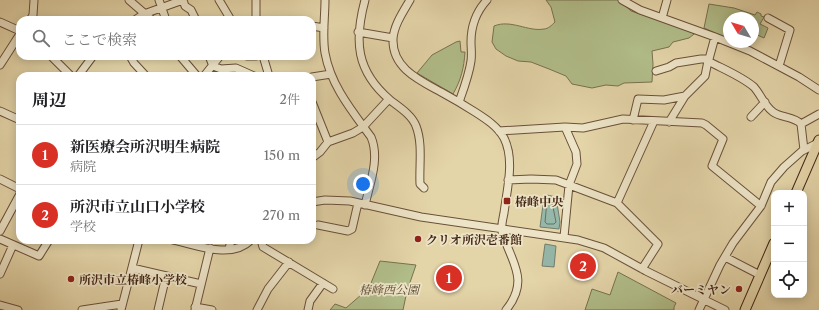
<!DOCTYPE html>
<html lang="ja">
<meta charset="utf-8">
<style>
:root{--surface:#fff;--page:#f2f2f2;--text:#202124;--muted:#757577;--line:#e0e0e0;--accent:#d93025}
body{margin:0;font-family:"Libre Caslon Text","Noto Serif JP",serif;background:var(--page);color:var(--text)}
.controls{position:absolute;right:12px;bottom:12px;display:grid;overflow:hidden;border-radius:8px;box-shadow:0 2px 10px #0003}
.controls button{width:36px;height:36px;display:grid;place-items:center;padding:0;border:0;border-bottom:1px solid var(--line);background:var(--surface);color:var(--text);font:20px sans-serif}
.compass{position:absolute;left:723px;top:12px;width:36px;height:36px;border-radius:50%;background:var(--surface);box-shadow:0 2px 10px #0003;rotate:308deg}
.you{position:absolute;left:363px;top:184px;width:14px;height:14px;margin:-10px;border:3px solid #fff;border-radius:50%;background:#1a73e8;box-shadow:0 0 0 6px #1a73e833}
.badge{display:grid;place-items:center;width:26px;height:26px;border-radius:50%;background:var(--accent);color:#fff;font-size:13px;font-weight:700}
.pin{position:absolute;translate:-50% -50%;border:2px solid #fff;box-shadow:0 1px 4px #0006}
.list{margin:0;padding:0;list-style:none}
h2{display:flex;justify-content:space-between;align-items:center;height:52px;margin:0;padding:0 16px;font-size:17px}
h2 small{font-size:13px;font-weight:400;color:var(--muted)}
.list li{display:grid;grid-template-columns:26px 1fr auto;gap:12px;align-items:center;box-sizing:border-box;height:60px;padding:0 16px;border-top:1px solid var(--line)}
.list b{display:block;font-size:15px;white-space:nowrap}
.list p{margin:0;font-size:13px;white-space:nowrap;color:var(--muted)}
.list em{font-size:13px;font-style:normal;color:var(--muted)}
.icon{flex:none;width:22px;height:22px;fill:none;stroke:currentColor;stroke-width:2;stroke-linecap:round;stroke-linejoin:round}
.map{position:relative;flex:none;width:819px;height:310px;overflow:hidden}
.search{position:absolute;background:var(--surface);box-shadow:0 2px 10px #0003;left:16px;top:16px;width:300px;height:44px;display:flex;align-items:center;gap:10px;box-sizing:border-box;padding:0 14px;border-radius:12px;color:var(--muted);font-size:15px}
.panel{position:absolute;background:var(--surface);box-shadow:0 2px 10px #0003;left:16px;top:72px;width:300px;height:172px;border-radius:12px}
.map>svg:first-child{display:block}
</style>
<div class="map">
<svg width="819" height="310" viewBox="0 0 819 310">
<rect width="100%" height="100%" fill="#e4d5a9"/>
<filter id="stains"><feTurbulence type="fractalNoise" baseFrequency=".005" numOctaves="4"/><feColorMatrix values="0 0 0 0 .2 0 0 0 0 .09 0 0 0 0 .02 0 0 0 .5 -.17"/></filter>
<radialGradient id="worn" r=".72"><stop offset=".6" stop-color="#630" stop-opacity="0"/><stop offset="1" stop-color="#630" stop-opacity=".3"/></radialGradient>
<path fill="#b1be8a" stroke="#797150" d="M 546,0 L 619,0 L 631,11 L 670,24 L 698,31 L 689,38 L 673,42 L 669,47 L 652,51 L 653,64 L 652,82 L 624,83 L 618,86 L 606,85 L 592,88 L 572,84 L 566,76 L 549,69 L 531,62 L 518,61 L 506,56 L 496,49 L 492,42 L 494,26 C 511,19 528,32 544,29 C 548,29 552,25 555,22 L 551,7 Z
M 709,4 L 734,8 L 755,15 L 757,12 L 761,14 L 761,16 L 764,17 L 760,24 L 768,28 L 764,38 L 753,33 L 753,18 L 729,18 L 729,39 L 704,28 Z
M 460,41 L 461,52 L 465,52 C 464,68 461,80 453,94 L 417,73 L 432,55 L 456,42 Z
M 380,261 L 416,265 L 407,291 L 403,310 L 330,310 L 335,304 L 346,308 L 369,288 Z
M 618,272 L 676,303 L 674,307 L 674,310 L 585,310 L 592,289 L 610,295 Z"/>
<path fill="#95b8aa" stroke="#737d6e" d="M 547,195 L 556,197 L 560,222 L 559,229 L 540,227 L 544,197 Z
M 545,244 L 556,246 L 554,267 L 542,266 Z"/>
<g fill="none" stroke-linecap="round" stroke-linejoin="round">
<path stroke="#6b6e60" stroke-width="1" d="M 549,200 L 552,202 L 556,222 L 554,224 L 547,224 L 545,222 L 547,201 Z"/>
<g stroke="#6a503a" stroke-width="9">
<path id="minor" d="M 129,0 L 152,20
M 159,0 L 166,20
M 183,0 L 185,6 L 191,10 L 196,20
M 219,0 L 231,20
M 325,0 C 325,17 322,36 325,53 C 331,86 352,111 371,137 C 380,158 370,183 365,205
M 365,0 C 354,41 356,71 390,100 C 399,107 412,115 416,126 C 423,144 419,165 420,184 L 424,188
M 410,0 C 403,12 394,25 393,39 C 392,68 419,80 441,92 C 452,98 464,105 475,112 C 486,119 497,126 504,138 C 515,160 507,189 504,213 C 503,218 501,225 502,231 C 510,261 531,279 506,310
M 622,0 L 640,10 L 715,37 L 750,51 L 799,77 L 819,90
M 662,18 L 667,0
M 768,18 L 790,30 L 779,66
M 30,20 L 33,15 L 34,0
M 135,20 L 144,14 L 183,0
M 256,20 L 256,0
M 0,22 L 20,31
M 312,26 L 324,28
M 358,32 L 393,38
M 51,56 L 71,76
M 130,56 L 134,63 L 146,76
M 180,56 L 197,76
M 209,56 L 213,66 L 221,69 L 236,68 L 254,76
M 247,56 L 256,56
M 263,56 L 269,76
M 709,59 L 715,37
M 0,65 L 20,34
M 656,71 L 669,67 L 676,63 L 701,59 L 709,59 L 708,61 C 723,69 741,76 754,87 C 761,95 764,105 773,112 C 781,118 794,116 801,124 L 804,150
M 78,76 L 93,56
M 204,76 L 220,56
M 312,77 L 331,74
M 312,102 L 328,142
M 459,102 C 464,88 469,75 471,61 C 472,54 471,48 471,42 C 471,26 476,12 487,0
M 0,111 L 20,120
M 751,117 L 765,102
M 633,120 L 638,99 L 664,100 L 685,96 L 705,76 L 708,61
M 669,122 L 685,96
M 801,124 L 819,114
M 565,127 L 583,128 L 623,119 L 702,123 L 706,125 L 723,139 L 712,166 L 761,206
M 499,131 L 565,127 L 576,152 L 577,164 L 569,185 L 564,237
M 312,158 L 320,152 L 328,142 L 353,133 L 363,127 L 389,99
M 0,179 L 20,189
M 508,180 L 531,179 L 556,180 L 617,203 L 658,244 L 642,269
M 312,202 L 325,200 L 350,201 L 421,217 L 578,240 L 604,248 L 646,271 L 725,310
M 617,203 L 654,121
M 318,225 L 348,231 L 352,229 L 358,203
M 0,231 L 20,194
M 0,239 L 39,256 L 49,240
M 173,240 C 197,245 231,260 251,240
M 261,240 L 263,247 L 333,289
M 229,249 L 231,240
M 725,257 L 760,275
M 132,268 L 201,284
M 0,274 L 13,245
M 0,305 L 18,310
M 195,307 L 212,310
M 82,310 L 122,304
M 121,310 L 139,240
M 158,310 L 166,276
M 195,310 L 210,248
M 257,310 L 268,289 L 289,262
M 308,310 L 310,301 L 323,283
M 699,310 L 720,265 L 733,243 L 761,206 L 771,182 L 784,167 L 802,151 L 818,143"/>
</g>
<g stroke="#412415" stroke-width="11">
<path id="major" d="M 796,193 L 819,140
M 745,310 L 774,243"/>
</g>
<use href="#minor" stroke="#ede4c7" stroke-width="7"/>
<use href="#major" stroke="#e4d5a9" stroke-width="9"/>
</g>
<g fill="#8f2418" stroke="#ede4c7" stroke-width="1.5">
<rect x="503" y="197" width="8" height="8" rx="2"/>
<circle cx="418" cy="239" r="4"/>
<circle cx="71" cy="279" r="4"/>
<circle cx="739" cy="289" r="4"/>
</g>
<g text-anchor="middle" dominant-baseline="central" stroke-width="3.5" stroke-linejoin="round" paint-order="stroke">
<g font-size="12" font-weight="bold" fill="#412415" stroke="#ede4c7" text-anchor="start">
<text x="515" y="201">椿峰中央</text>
<text x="426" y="239">クリオ所沢壱番館</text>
<text x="79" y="279">所沢市立椿峰小学校</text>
<text x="731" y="289" text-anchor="end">バーミヤン</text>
</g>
<g font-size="12" font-style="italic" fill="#5d4a32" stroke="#ede4c7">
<text x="389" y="289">椿峰西公園</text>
</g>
</g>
<rect width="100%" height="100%" filter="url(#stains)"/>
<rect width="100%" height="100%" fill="url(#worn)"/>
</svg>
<div class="controls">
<button>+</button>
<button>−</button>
<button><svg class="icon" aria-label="locate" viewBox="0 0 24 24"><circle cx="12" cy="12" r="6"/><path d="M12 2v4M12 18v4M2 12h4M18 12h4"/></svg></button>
</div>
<svg class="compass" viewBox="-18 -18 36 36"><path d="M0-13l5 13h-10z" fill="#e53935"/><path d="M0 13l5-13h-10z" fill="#757577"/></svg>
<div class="you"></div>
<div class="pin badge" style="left:449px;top:278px">1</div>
<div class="pin badge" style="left:583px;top:266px">2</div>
<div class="search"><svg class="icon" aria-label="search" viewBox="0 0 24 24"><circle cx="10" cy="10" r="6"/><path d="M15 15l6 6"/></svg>ここで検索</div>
<section class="panel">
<h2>周辺<small>2件</small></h2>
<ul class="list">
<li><span class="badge">1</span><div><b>新医療会所沢明生病院</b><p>病院</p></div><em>150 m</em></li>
<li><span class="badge">2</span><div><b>所沢市立山口小学校</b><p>学校</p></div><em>270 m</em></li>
</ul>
</section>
</div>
